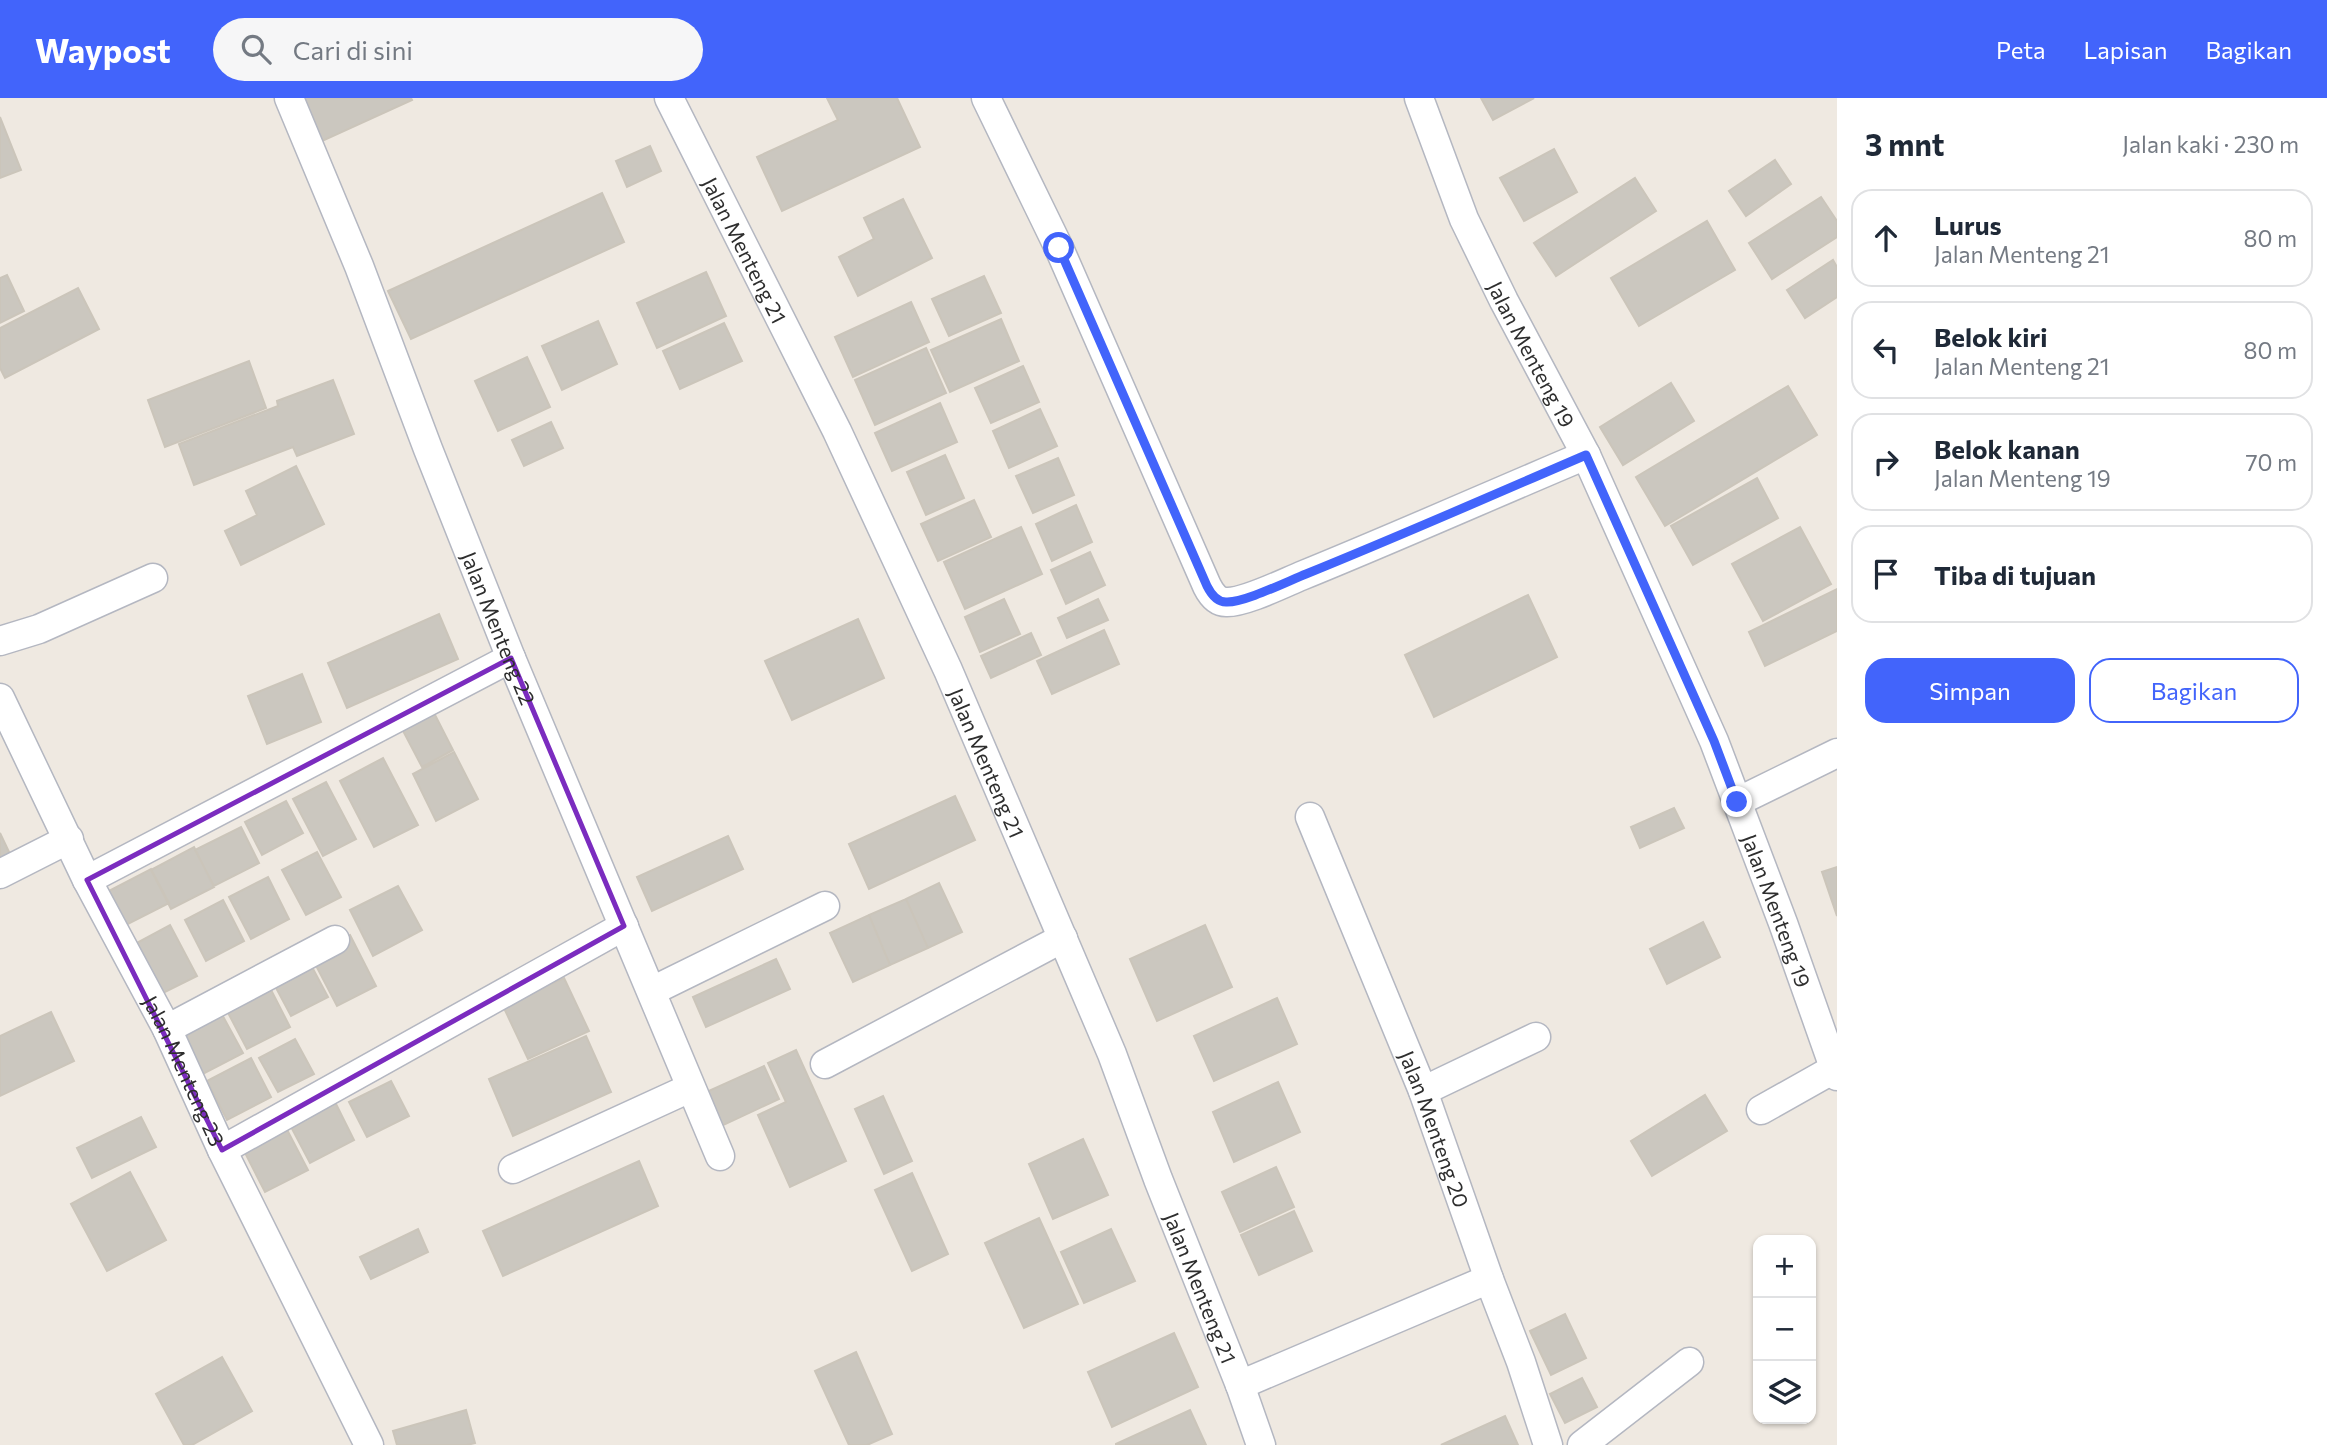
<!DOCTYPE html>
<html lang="id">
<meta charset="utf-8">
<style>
:root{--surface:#fff;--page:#f6f6f7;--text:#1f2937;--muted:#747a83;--line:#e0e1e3;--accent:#4264fb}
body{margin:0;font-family:Commissioner,sans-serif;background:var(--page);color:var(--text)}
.controls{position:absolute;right:21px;bottom:21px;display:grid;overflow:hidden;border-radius:14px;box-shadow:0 2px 5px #0004}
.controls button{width:63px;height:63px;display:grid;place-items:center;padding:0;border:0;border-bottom:2px solid var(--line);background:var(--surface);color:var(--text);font:35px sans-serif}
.stop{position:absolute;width:21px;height:21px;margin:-16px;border:5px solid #4264fb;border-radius:50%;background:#fff}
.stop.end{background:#4264fb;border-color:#fff;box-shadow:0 2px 7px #0008}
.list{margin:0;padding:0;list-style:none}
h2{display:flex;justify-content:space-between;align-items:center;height:91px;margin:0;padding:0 28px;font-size:30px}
h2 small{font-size:23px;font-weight:400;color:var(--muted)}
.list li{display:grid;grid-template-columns:46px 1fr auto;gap:21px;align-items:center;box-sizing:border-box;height:98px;margin:0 14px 14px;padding:0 14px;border:2px solid var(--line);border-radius:21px}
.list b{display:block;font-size:26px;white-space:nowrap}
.list p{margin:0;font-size:23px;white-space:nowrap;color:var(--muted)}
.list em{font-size:23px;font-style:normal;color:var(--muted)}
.actions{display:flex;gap:14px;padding:21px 28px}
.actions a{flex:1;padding:16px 0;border:2px solid var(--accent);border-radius:21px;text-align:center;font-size:24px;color:var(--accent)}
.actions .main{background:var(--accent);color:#fff}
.icon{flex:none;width:38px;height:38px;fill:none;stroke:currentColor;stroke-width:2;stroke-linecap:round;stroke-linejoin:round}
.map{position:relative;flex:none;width:1837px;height:1347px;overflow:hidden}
header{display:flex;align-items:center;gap:42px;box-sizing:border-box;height:98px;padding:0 35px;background:var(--accent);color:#fff}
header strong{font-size:33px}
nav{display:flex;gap:38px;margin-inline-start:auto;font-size:24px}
.search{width:490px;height:63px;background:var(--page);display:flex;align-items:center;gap:18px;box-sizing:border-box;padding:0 24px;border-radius:38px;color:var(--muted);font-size:26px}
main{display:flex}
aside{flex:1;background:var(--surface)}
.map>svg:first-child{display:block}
</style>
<header>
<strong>Waypost</strong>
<div class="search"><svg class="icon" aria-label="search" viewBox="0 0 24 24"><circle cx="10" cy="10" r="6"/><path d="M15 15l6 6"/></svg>Cari di sini</div>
<nav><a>Peta</a><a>Lapisan</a><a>Bagikan</a></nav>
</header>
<main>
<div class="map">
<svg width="1837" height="1347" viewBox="0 0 1837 1347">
<rect width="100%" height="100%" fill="#efe9e1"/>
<path fill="#cbc7bf" stroke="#cbc5ba" stroke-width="2" d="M 301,0 L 411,0 L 412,2 L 320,44 Z
M 827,0 L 897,0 L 920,49 L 782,113 L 757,59 L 838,22 Z
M 1481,0 L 1534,0 L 1493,22 Z
M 0,19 L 21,72 L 0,80 Z
M 650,48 L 661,73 L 627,89 L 616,63 Z
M 1554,51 L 1577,94 L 1524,123 L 1500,80 Z
M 1775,62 L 1791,86 L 1746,118 L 1729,93 Z
M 1635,80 L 1656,113 L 1556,178 L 1534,145 Z
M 602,95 L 624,144 L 411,241 L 388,193 Z
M 1821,99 L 1837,123 L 1837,139 L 1772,181 L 1749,145 Z
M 903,101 L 932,160 L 858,198 L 839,159 L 874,141 L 864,120 Z
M 1707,123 L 1735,172 L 1639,228 L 1611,180 Z
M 1833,162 L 1837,169 L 1837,199 L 1805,220 L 1787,192 Z
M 706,174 L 726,218 L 657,250 L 637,205 Z
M 7,177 L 24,213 L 0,225 L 0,180 Z
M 984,178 L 1001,215 L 949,238 L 932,201 Z
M 78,190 L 99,231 L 5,280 L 0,270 L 0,230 Z
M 911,204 L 929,244 L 853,279 L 835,239 Z
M 1001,221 L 1019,263 L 950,294 L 931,252 Z
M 598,223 L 617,266 L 562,292 L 542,248 Z
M 724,225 L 742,263 L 680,291 L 663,253 Z
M 926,250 L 946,295 L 875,327 L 855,282 Z
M 527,259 L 550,309 L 498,333 L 475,283 Z
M 249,263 L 266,310 L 165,349 L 148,302 Z
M 1023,268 L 1039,304 L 991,325 L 975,290 Z
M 333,282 L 354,336 L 297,358 L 293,349 L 194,387 L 179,346 L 278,308 L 277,303 Z
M 1671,285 L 1694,323 L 1623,367 L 1600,329 Z
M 1788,288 L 1817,337 L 1665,428 L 1636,379 Z
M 940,305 L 957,344 L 892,373 L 875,335 Z
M 1040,311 L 1057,348 L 1009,370 L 993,333 Z
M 551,324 L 563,350 L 524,368 L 512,342 Z
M 945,357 L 964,400 L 926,417 L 907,374 Z
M 1058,360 L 1074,397 L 1033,415 L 1016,378 Z
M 296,368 L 324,426 L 241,467 L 225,433 L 257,417 L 246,393 Z
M 1757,380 L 1778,420 L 1693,467 L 1671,428 Z
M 974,402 L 991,439 L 938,463 L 921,426 Z
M 1076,407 L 1092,444 L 1052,463 L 1036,426 Z
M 1021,429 L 1042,476 L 965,511 L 944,464 Z
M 1800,429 L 1831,486 L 1763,523 L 1732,466 Z
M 1090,454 L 1105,487 L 1066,506 L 1051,472 Z
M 1837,491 L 1837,533 L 1765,568 L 1749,534 Z
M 1528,497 L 1557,559 L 1434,619 L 1405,557 Z
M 1004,501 L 1020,536 L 980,554 L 965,519 Z
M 1098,501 L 1108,522 L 1067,540 L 1058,520 Z
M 439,516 L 458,561 L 347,610 L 328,565 Z
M 858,521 L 884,580 L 792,622 L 765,563 Z
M 1104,532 L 1119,566 L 1052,596 L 1037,563 Z
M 1031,535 L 1041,557 L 991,580 L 981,558 Z
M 302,576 L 321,624 L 267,646 L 248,598 Z
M 433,613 L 453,652 L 422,669 L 401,629 Z
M 454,654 L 478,701 L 436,723 L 413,676 Z
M 383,660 L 418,727 L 374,749 L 340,683 Z
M 326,684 L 356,741 L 323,758 L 293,701 Z
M 955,698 L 975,742 L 869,791 L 849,746 Z
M 286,703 L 303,735 L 262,757 L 245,724 Z
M 1674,710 L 1684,730 L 1640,750 L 1631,729 Z
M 241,729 L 259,765 L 214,788 L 195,752 Z
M 0,735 L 10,756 L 0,761 Z
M 728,738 L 743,771 L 652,813 L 637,779 Z
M 194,749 L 214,789 L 171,811 L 151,772 Z
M 317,754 L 341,799 L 306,817 L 282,772 Z
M 1837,769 L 1837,818 L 1822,774 Z
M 151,771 L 169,805 L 124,828 L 107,794 Z
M 268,779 L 289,821 L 251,841 L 229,799 Z
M 939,785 L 962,834 L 928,850 L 906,801 Z
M 398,788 L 422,832 L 373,858 L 350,812 Z
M 906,801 L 928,850 L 890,867 L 869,817 Z
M 223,802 L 244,843 L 206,863 L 185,822 Z
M 869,817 L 890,867 L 853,884 L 830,835 Z
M 1703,824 L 1720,859 L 1667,886 L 1650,851 Z
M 170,827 L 197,878 L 161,896 L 135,846 Z
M 1205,827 L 1232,889 L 1157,923 L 1130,861 Z
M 350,837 L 376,888 L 337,908 L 311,858 Z
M 776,861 L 790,891 L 706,929 L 693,899 Z
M 312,869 L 328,899 L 291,918 L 275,888 Z
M 564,880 L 589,933 L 528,961 L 503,908 Z
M 268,886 L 290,929 L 247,951 L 225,909 Z
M 1277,900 L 1297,946 L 1214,983 L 1194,938 Z
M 219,911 L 243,955 L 199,978 L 177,934 Z
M 51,914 L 74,963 L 0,998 L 0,938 Z
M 586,938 L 611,994 L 513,1038 L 489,981 Z
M 295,941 L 314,976 L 278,994 L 259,960 Z
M 796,952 L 846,1063 L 790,1089 L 758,1017 L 786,1004 L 768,965 Z
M 251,960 L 271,999 L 227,1022 L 207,983 Z
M 764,968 L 779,1001 L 717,1030 L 702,996 Z
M 391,983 L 409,1018 L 367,1039 L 349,1004 Z
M 1278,984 L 1300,1034 L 1234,1064 L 1213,1014 Z
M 1705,997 L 1727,1033 L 1652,1078 L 1631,1043 Z
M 883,998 L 912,1063 L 884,1076 L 855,1011 Z
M 335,1004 L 354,1042 L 310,1065 L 290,1027 Z
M 141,1019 L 156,1049 L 92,1080 L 77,1050 Z
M 283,1024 L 308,1072 L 265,1094 L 241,1047 Z
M 1083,1041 L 1108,1097 L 1053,1121 L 1029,1066 Z
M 639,1063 L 658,1108 L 503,1178 L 483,1133 Z
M 1276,1069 L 1294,1109 L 1240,1134 L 1222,1094 Z
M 130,1074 L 166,1142 L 107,1173 L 71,1106 Z
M 912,1075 L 948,1156 L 912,1173 L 875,1092 Z
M 1294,1113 L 1312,1153 L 1259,1177 L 1241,1137 Z
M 1039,1120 L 1078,1206 L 1024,1230 L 985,1145 Z
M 418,1131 L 428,1154 L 371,1181 L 360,1159 Z
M 1111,1131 L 1135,1183 L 1084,1205 L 1061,1154 Z
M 1565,1216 L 1586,1260 L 1551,1277 L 1530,1233 Z
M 1174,1235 L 1198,1289 L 1112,1329 L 1088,1274 Z
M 856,1254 L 892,1336 L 867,1347 L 849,1347 L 815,1273 Z
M 222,1259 L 252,1313 L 192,1347 L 184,1347 L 156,1296 Z
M 1582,1280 L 1597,1309 L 1565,1325 L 1550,1296 Z
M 466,1312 L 475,1345 L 467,1347 L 397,1347 L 393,1333 Z
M 1190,1312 L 1206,1347 L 1116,1347 L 1116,1346 Z
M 1505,1318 L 1518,1347 L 1441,1347 Z"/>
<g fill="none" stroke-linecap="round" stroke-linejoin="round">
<g stroke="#b4b7c1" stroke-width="31">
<g id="street">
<path id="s1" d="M 289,0 L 359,168 L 428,351 L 511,560 L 720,1058"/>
<path id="s2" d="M 669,0 L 837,333 L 948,572 L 1112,956 L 1158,1081 L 1240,1287 L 1261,1347"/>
<path d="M 986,0 L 1059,150 L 1207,488 C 1211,496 1217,504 1226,504 C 1244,505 1284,485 1301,478 C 1397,439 1491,397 1586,357"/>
<path id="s3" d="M 1419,0 L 1464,121 L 1504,203 L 1586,357 L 1714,643 L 1783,825 L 1837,978"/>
<path d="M 0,543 L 39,531 L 153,480"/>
<path id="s4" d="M 0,600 L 87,782 L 167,931 L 222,1052 L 369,1347"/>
<path d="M 1737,704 L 1837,655"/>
<path id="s5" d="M 1310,719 L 1423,993 L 1489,1181 L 1521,1264 L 1548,1347"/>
<path d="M 0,776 L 69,741"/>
<path d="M 87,782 L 511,560"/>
<path d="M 652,893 L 825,808"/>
<path d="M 167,931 L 335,842"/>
<path d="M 825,966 L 1063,840"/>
<path d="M 1423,993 L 1536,939"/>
<path d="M 1761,1012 L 1834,971"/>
<path d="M 222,1052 L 624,828"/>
<path d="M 513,1071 L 690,990"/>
<path d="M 1240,1287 L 1489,1181"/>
<path d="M 1582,1347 L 1689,1264"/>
</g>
</g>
<use href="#street" stroke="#fff" stroke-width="28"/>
</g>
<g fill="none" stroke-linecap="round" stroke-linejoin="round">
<path stroke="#4264fb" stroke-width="9" d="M 1059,150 L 1207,488 C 1211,496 1217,504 1226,504 C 1244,505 1288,483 1306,476 C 1400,438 1493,397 1586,357 L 1714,643 L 1737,704"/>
</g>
<path fill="none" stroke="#7b2cbf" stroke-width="5" stroke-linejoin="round" d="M 511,560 L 624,828 L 222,1052 L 87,782 Z"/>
<g text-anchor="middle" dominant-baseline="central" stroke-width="7" stroke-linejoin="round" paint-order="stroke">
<g font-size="21" fill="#2e2e2e" stroke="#fff">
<text stroke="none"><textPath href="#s2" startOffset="170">Jalan Menteng 21</textPath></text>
<text stroke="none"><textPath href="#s3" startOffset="280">Jalan Menteng 19</textPath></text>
<text stroke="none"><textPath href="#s1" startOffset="570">Jalan Menteng 22</textPath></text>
<text stroke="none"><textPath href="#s2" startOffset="737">Jalan Menteng 21</textPath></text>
<text stroke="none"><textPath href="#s3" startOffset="889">Jalan Menteng 19</textPath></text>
<text stroke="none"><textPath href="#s4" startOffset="416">Jalan Menteng 23</textPath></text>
<text stroke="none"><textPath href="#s5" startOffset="336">Jalan Menteng 20</textPath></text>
<text stroke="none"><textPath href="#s2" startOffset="1304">Jalan Menteng 21</textPath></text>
</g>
</g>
</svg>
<div class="controls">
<button>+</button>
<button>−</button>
<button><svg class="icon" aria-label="layers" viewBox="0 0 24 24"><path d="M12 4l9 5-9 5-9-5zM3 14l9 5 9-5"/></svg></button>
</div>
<div class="stop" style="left:1059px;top:150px"></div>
<div class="stop end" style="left:1737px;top:704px"></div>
</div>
<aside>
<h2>3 mnt<small>Jalan kaki · 230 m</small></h2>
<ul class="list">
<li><svg class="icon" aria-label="ahead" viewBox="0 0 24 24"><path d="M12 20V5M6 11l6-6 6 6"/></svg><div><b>Lurus</b><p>Jalan Menteng 21</p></div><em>80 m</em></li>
<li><svg class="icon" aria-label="left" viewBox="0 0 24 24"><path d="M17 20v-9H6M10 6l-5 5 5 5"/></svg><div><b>Belok kiri</b><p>Jalan Menteng 21</p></div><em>80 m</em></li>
<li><svg class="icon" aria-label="right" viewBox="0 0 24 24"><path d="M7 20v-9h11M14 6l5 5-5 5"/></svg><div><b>Belok kanan</b><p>Jalan Menteng 19</p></div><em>70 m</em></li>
<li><svg class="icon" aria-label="arrive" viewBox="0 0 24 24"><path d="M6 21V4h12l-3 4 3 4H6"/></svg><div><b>Tiba di tujuan</b></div></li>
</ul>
<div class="actions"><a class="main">Simpan</a><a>Bagikan</a></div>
</aside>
</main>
